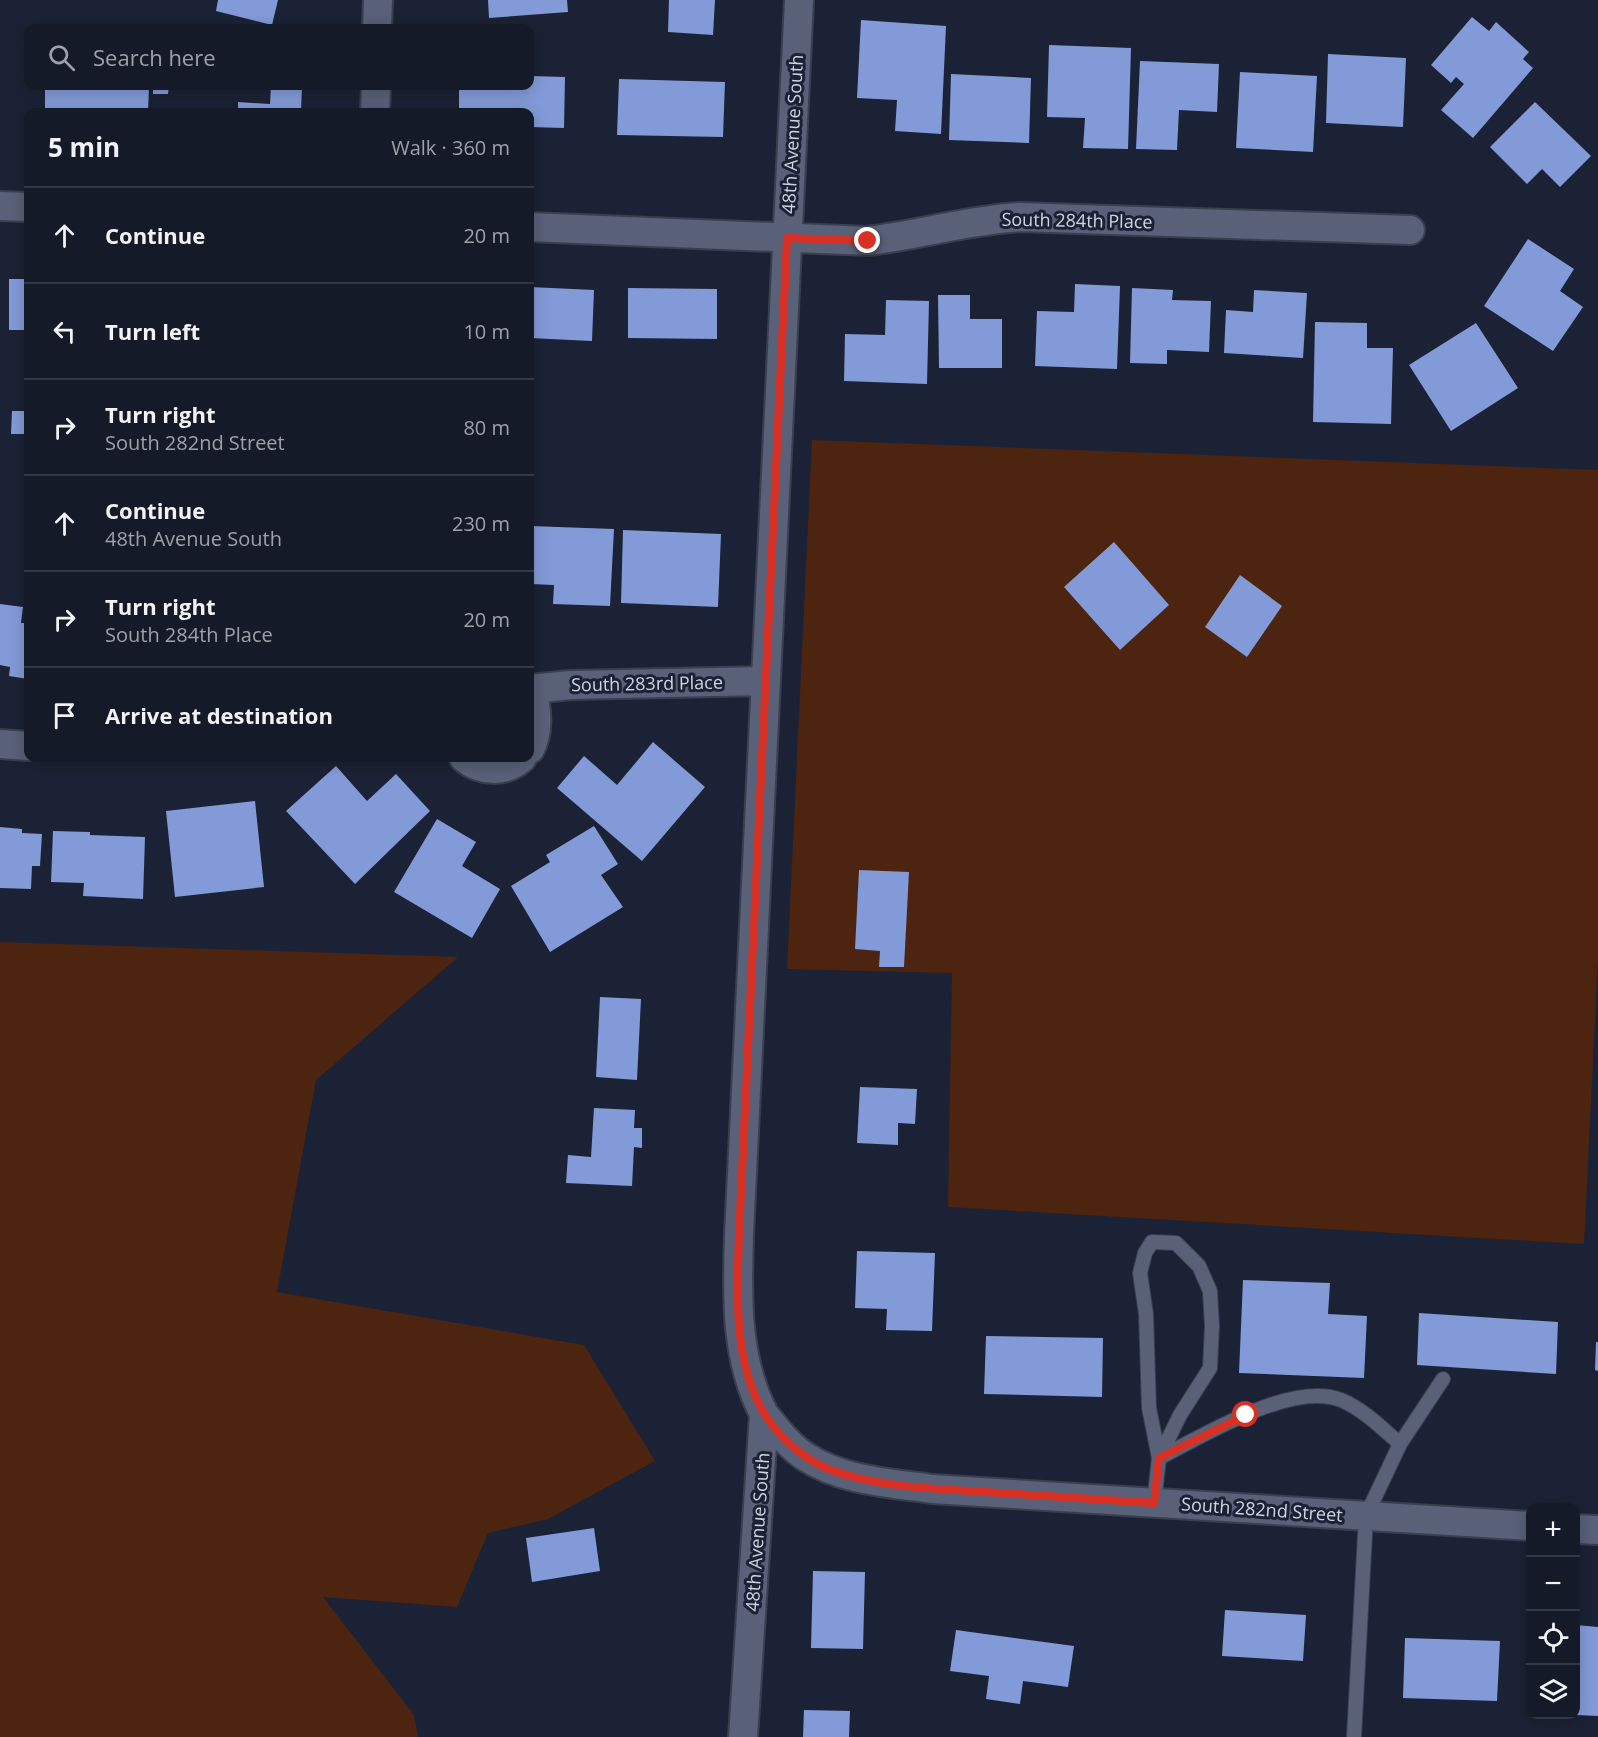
<!DOCTYPE html>
<meta charset="utf-8">
<style>
:root{--surface:#141a28;--page:#212734;--text:#f1f3f6;--muted:#9da1a8;--line:#333845}
body{margin:0;font-family:"Open Sans",sans-serif;background:var(--page);color:var(--text)}
.controls{position:absolute;right:18px;bottom:18px;display:grid;overflow:hidden;border-radius:12px;box-shadow:0 3px 15px #0003}
.controls button{width:54px;height:54px;display:grid;place-items:center;padding:0;border:0;border-bottom:2px solid var(--line);background:var(--surface);color:var(--text);font:30px sans-serif}
.stop{position:absolute;width:18px;height:18px;margin:-14px;border:4px solid #d93025;border-radius:50%;background:#fff}
.stop.end{background:#d93025;border-color:#fff;box-shadow:0 2px 6px #0008}
.list{margin:0;padding:0;list-style:none}
h2{display:flex;justify-content:space-between;align-items:center;height:78px;margin:0;padding:0 24px;font-size:26px}
h2 small{font-size:20px;font-weight:400;color:var(--muted)}
.list li{display:grid;grid-template-columns:39px 1fr auto;gap:18px;align-items:center;box-sizing:border-box;height:96px;padding:0 24px;border-top:2px solid var(--line)}
.list b{display:block;font-size:22px;white-space:nowrap}
.list p{margin:0;font-size:20px;white-space:nowrap;color:var(--muted)}
.list em{font-size:20px;font-style:normal;color:var(--muted)}
.icon{flex:none;width:33px;height:33px;fill:none;stroke:currentColor;stroke-width:2;stroke-linecap:round;stroke-linejoin:round}
.map{position:relative;flex:none;width:1598px;height:1737px;overflow:hidden}
.search{position:absolute;background:var(--surface);box-shadow:0 3px 15px #0003;left:24px;top:24px;width:510px;height:66px;display:flex;align-items:center;gap:15px;box-sizing:border-box;padding:0 21px;border-radius:12px;color:var(--muted);font-size:22px}
.panel{position:absolute;background:var(--surface);box-shadow:0 3px 15px #0003;left:24px;top:108px;width:510px;height:654px;border-radius:12px}
.map>svg:first-child{display:block}
</style>
<div class="map">
<svg width="1598" height="1737" viewBox="0 0 1598 1737">
<rect width="100%" height="100%" fill="#1b2235"/>
<path fill="#4d240f" d="M 812,440 L 1598,470 L 1598,958 L 1584,1244 L 948,1207 L 952,973 L 787,969 Z
M 0,942 L 458,957 L 316,1080 L 277,1292 L 584,1345 L 655,1461 L 548,1519 L 488,1533 L 457,1607 L 323,1597 L 414,1715 L 418,1737 L 0,1737 Z"/>
<path fill="#829ad7" d="M 218,0 L 278,0 L 272,25 L 216,11 Z
M 488,0 L 567,0 L 568,12 L 489,18 Z
M 669,0 L 715,0 L 713,35 L 668,32 Z
M 1472,17 L 1489,31 L 1496,22 L 1529,52 L 1523,59 L 1533,68 L 1473,138 L 1441,110 L 1464,84 L 1456,77 L 1451,83 L 1431,65 Z
M 861,20 L 946,26 L 941,134 L 895,131 L 897,100 L 857,98 Z
M 1049,45 L 1131,48 L 1128,149 L 1083,148 L 1085,118 L 1047,117 Z
M 1328,54 L 1406,58 L 1403,127 L 1326,123 Z
M 1140,61 L 1219,64 L 1217,112 L 1179,110 L 1177,150 L 1136,149 Z
M 1240,72 L 1317,76 L 1313,152 L 1236,148 Z
M 951,74 L 1031,78 L 1029,143 L 949,140 Z
M 530,76 L 565,77 L 564,128 L 530,127 L 530,112 L 459,112 L 459,86 L 530,86 Z
M 619,79 L 725,82 L 723,137 L 617,135 Z
M 45,86 L 149,86 L 148,112 L 80,112 L 80,111 L 45,110 Z
M 153,86 L 169,86 L 168,94 L 153,94 Z
M 271,86 L 302,86 L 301,112 L 238,112 L 238,102 L 270,104 Z
M 1535,102 L 1591,156 L 1560,187 L 1542,169 L 1527,184 L 1490,147 Z
M 1528,239 L 1574,269 L 1560,291 L 1583,307 L 1553,351 L 1484,306 Z
M 9,279 L 28,279 L 28,330 L 9,330 Z
M 1075,284 L 1120,286 L 1117,369 L 1035,366 L 1037,311 L 1074,312 Z
M 530,287 L 594,290 L 592,341 L 530,338 Z
M 628,288 L 717,289 L 717,339 L 628,338 Z
M 1132,288 L 1173,290 L 1172,300 L 1211,301 L 1209,352 L 1167,350 L 1167,364 L 1130,363 Z
M 1254,290 L 1307,293 L 1303,358 L 1224,353 L 1226,310 L 1253,312 Z
M 938,295 L 970,295 L 970,319 L 1002,319 L 1002,368 L 939,368 Z
M 886,300 L 929,301 L 927,384 L 844,381 L 845,334 L 885,335 Z
M 1315,322 L 1367,323 L 1367,348 L 1393,348 L 1391,424 L 1313,422 Z
M 1476,323 L 1518,388 L 1451,431 L 1409,365 Z
M 12,411 L 24,411 L 25,434 L 11,434 Z
M 530,526 L 614,529 L 610,606 L 553,604 L 554,585 L 530,584 Z
M 623,530 L 721,534 L 718,607 L 621,603 Z
M 1114,542 L 1169,605 L 1120,650 L 1064,587 Z
M 1240,575 L 1282,606 L 1247,657 L 1205,627 Z
M 0,604 L 23,607 L 21,623 L 28,623 L 28,679 L 9,676 L 10,667 L 0,665 Z
M 653,742 L 705,787 L 642,861 L 557,788 L 584,756 L 617,785 Z
M 336,766 L 367,801 L 396,774 L 430,811 L 355,884 L 286,811 Z
M 255,801 L 264,887 L 175,897 L 166,811 Z
M 437,819 L 476,842 L 462,866 L 500,889 L 472,938 L 394,892 Z
M 594,826 L 618,864 L 601,875 L 623,907 L 550,952 L 511,886 L 550,862 L 546,855 Z
M 0,827 L 22,829 L 22,833 L 42,834 L 40,866 L 32,866 L 31,889 L 0,888 Z
M 53,831 L 90,832 L 90,835 L 145,837 L 143,899 L 83,896 L 84,883 L 51,882 Z
M 859,870 L 909,872 L 904,967 L 879,967 L 880,951 L 855,949 Z
M 600,997 L 641,999 L 637,1080 L 596,1077 Z
M 860,1087 L 917,1089 L 915,1124 L 898,1123 L 898,1145 L 857,1143 Z
M 594,1108 L 635,1110 L 634,1128 L 642,1128 L 642,1148 L 634,1147 L 632,1186 L 566,1183 L 568,1155 L 591,1157 Z
M 857,1251 L 935,1253 L 932,1331 L 886,1330 L 887,1309 L 855,1308 Z
M 1243,1280 L 1330,1283 L 1328,1314 L 1367,1316 L 1364,1378 L 1239,1373 Z
M 1419,1313 L 1558,1322 L 1556,1374 L 1417,1365 Z
M 986,1336 L 1103,1338 L 1102,1397 L 984,1394 Z
M 1596,1342 L 1598,1342 L 1598,1371 L 1595,1370 Z
M 594,1528 L 600,1571 L 532,1582 L 526,1538 Z
M 813,1571 L 865,1572 L 863,1649 L 811,1648 Z
M 1225,1610 L 1306,1615 L 1303,1661 L 1222,1656 Z
M 1576,1625 L 1598,1627 L 1598,1716 L 1576,1715 Z
M 956,1630 L 1074,1646 L 1068,1687 L 1023,1681 L 1020,1704 L 986,1699 L 989,1676 L 950,1671 Z
M 1405,1638 L 1500,1641 L 1497,1701 L 1403,1698 Z
M 804,1710 L 850,1711 L 849,1737 L 803,1737 Z"/>
<g fill="none" stroke-linecap="round" stroke-linejoin="round">
<g stroke="#3a3f4f" stroke-width="16">
<path id="lane" d="M 1154,1503 L 1159,1458 L 1180,1415 L 1210,1368 L 1212,1326 L 1210,1291 L 1199,1266 L 1176,1243 L 1152,1242 L 1145,1253 L 1140,1273 L 1146,1314 L 1149,1408 L 1159,1458 C 1205,1435 1291,1381 1341,1400 C 1363,1409 1383,1429 1400,1444
M 1354,1737 L 1366,1516 L 1400,1444 L 1443,1379"/>
</g>
<g stroke="#3a3f4f" stroke-width="32">
<path id="street" d="M 377,28 L 378,0
M 375,112 L 376,86
M 0,206 L 28,207
M 530,227 L 868,241 C 919,235 968,220 1020,217 L 1410,230
M 530,689 L 571,685 L 766,681
M 0,744 L 28,746
M 530,749 C 540,730 536,710 533,689
M 464,758 C 481,772 505,773 522,758
M 764,1414 C 777,1430 789,1446 806,1457 C 843,1481 890,1483 932,1489 L 1530,1526
M 1576,1529 L 1598,1530
M 743,1737 L 764,1414 C 735,1358 737,1296 739,1235 L 799,0"/>
</g>
<use href="#lane" stroke="#586178" stroke-width="14"/>
<use href="#street" stroke="#586178" stroke-width="28"/>
</g>
<g fill="none" stroke-linecap="round" stroke-linejoin="round">
<path stroke="#d93025" stroke-width="8" d="M 868,241 L 787,238 L 739,1235 C 737,1291 733,1362 764,1413 C 778,1436 800,1456 824,1467 C 870,1487 936,1489 986,1492 C 1042,1496 1098,1499 1154,1503 L 1159,1458 L 1246,1415"/>
</g>
<g text-anchor="middle" dominant-baseline="central" stroke-width="6" stroke-linejoin="round" paint-order="stroke">
<g font-size="18" fill="#ced4e1" stroke="#1b2235">
<text transform="translate(792 134) rotate(-87)">48th Avenue South</text>
<text transform="translate(1077 220) rotate(1)">South 284th Place</text>
<text transform="translate(647 683) rotate(-1)">South 283rd Place</text>
<text transform="translate(1262 1509) rotate(4)">South 282nd Street</text>
<text transform="translate(757 1532) rotate(-86)">48th Avenue South</text>
</g>
</g>
</svg>
<div class="controls">
<button>+</button>
<button>−</button>
<button><svg class="icon" aria-label="locate" viewBox="0 0 24 24"><circle cx="12" cy="12" r="6"/><path d="M12 2v4M12 18v4M2 12h4M18 12h4"/></svg></button>
<button><svg class="icon" aria-label="layers" viewBox="0 0 24 24"><path d="M12 4l9 5-9 5-9-5zM3 14l9 5 9-5"/></svg></button>
</div>
<div class="stop" style="left:1246px;top:1415px"></div>
<div class="stop end" style="left:868px;top:241px"></div>
<div class="search"><svg class="icon" aria-label="search" viewBox="0 0 24 24"><circle cx="10" cy="10" r="6"/><path d="M15 15l6 6"/></svg>Search here</div>
<section class="panel">
<h2>5 min<small>Walk · 360 m</small></h2>
<ul class="list">
<li><svg class="icon" aria-label="ahead" viewBox="0 0 24 24"><path d="M12 20V5M6 11l6-6 6 6"/></svg><div><b>Continue</b></div><em>20 m</em></li>
<li><svg class="icon" aria-label="left" viewBox="0 0 24 24"><path d="M17 20v-9H6M10 6l-5 5 5 5"/></svg><div><b>Turn left</b></div><em>10 m</em></li>
<li><svg class="icon" aria-label="right" viewBox="0 0 24 24"><path d="M7 20v-9h11M14 6l5 5-5 5"/></svg><div><b>Turn right</b><p>South 282nd Street</p></div><em>80 m</em></li>
<li><svg class="icon" aria-label="ahead" viewBox="0 0 24 24"><path d="M12 20V5M6 11l6-6 6 6"/></svg><div><b>Continue</b><p>48th Avenue South</p></div><em>230 m</em></li>
<li><svg class="icon" aria-label="right" viewBox="0 0 24 24"><path d="M7 20v-9h11M14 6l5 5-5 5"/></svg><div><b>Turn right</b><p>South 284th Place</p></div><em>20 m</em></li>
<li><svg class="icon" aria-label="arrive" viewBox="0 0 24 24"><path d="M6 21V4h12l-3 4 3 4H6"/></svg><div><b>Arrive at destination</b></div></li>
</ul>
</section>
</div>
